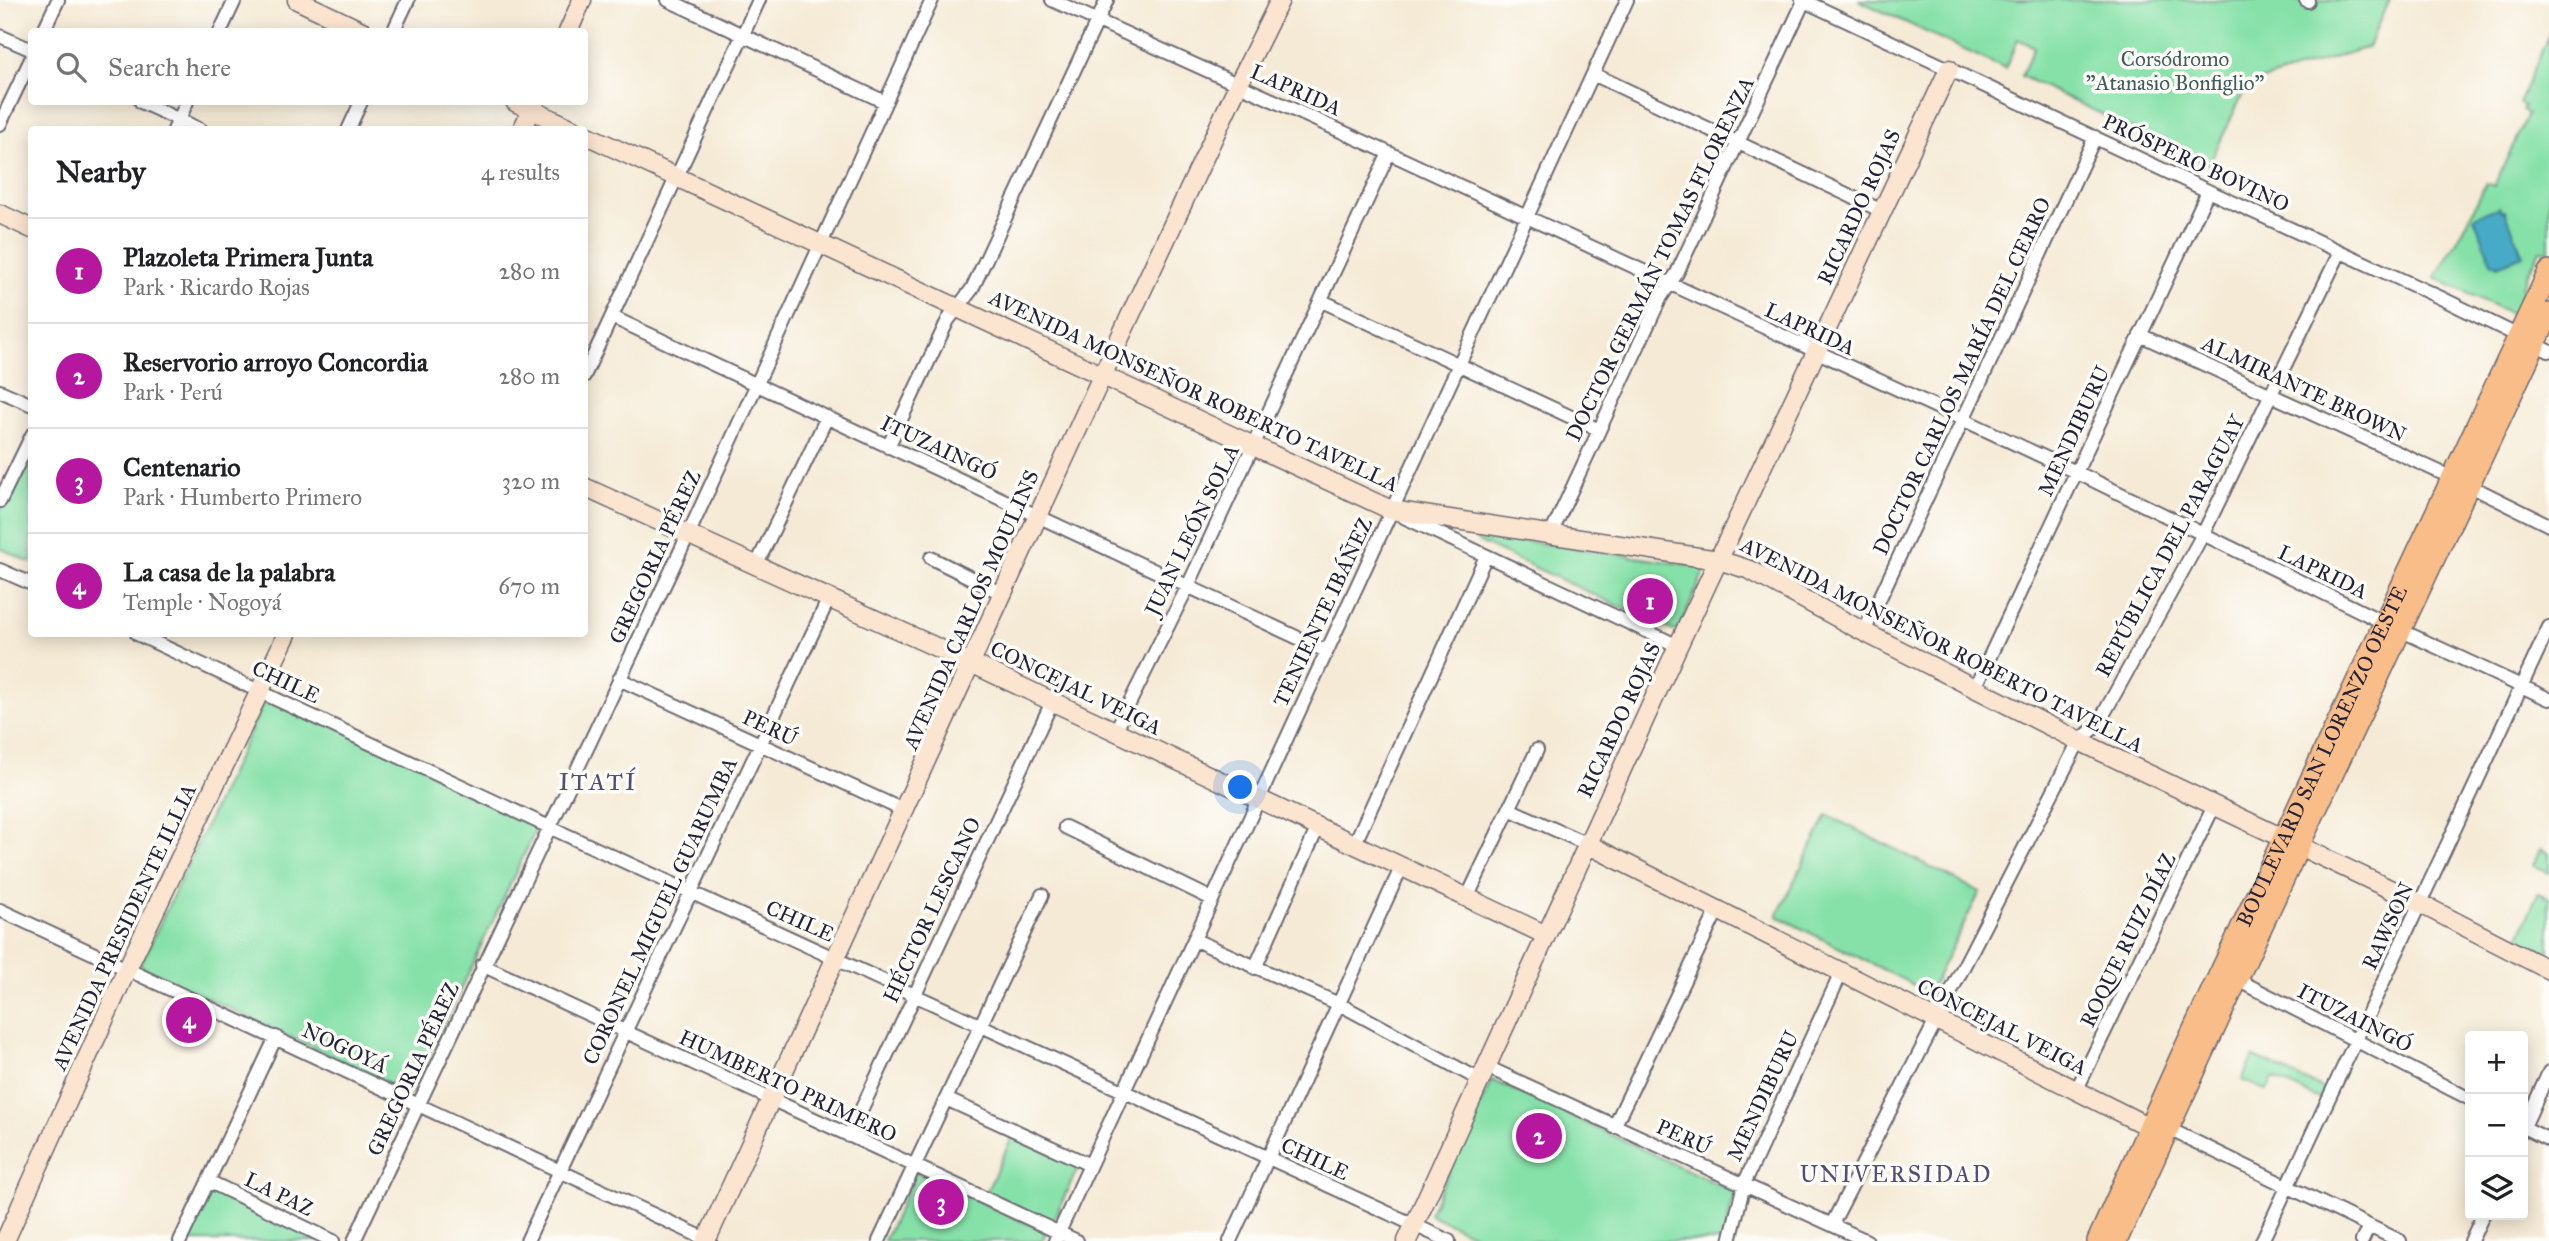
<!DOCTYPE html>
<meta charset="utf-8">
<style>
:root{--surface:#fff;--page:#f6f6f6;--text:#202124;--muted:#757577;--line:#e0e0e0;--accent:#b5179e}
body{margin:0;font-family:"IM FELL Great Primer",serif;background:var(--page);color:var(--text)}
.controls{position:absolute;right:21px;bottom:21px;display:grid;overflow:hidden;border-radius:7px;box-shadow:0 4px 18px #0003}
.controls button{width:63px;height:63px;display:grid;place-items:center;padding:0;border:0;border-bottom:2px solid var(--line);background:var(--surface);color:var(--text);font:35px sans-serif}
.you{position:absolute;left:1241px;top:788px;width:24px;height:24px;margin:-18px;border:5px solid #fff;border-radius:50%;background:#1a73e8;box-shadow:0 0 0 10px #1a73e833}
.badge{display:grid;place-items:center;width:46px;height:46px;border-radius:50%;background:var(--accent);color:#fff;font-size:23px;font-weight:700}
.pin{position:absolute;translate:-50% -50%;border:4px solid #fff;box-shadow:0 2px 7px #0006}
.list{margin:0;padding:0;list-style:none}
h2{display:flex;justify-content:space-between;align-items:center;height:91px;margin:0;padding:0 28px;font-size:30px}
h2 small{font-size:23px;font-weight:400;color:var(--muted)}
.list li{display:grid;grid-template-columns:46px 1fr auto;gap:21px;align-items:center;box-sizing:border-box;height:105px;padding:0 28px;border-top:2px solid var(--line)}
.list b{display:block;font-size:26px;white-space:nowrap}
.list p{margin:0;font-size:23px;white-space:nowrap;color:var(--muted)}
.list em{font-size:23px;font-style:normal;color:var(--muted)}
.icon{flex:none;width:38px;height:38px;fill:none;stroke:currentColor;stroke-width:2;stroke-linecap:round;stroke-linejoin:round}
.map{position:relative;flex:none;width:2549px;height:1241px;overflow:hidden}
.search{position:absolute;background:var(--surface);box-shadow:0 4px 18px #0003;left:28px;top:28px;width:560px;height:77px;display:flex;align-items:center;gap:18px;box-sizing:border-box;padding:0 24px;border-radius:7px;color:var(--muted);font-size:26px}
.panel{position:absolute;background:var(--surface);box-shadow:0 4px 18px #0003;left:28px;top:126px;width:560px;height:511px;border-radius:7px}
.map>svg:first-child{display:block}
</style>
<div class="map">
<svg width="2549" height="1241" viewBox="0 0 2549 1241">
<rect width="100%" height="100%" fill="#fdfcf7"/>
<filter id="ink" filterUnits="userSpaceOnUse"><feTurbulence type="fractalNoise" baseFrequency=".0143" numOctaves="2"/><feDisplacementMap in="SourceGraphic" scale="14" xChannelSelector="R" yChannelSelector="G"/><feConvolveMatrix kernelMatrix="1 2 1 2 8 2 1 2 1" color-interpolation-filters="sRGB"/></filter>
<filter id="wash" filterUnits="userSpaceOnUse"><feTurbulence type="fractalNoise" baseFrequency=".00686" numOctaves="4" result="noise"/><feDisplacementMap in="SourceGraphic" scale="28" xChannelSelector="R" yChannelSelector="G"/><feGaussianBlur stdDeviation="1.57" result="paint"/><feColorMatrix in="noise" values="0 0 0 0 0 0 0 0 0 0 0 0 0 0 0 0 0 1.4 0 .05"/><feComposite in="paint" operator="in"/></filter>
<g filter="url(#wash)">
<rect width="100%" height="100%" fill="#f5ead5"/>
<path fill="#86e1a8" stroke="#548272" stroke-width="2" d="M 1858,0 L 2389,0 L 2368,47 L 2247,85 L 2209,165 L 2021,76 L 2034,47 L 2018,39 L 2005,69 Z
M 2549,34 L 2549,251 L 2540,250 L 2521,288 L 2527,299 L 2520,313 L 2514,315 L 2435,278 L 2464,229 L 2486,183 L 2494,186 L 2528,114 L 2522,110 L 2524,106 L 2519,103 Z
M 31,444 L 31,563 L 0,548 L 0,511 Z
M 1477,534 L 1703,567 L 1704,572 L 1679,629 L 1673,631 L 1479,542 L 1476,539 Z
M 268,693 L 540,821 L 411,1094 L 140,966 Z
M 1827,815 L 1980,892 L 1929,993 L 1777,916 Z
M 2540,849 L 2549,853 L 2549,873 L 2533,865 Z
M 2538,893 L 2549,898 L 2549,956 L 2518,939 Z
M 2253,1056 L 2324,1089 L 2319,1099 L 2273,1078 L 2267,1091 L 2242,1080 Z
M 1492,1080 L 1735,1192 L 1723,1241 L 1486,1241 L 1429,1214 Z
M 1013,1135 L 1075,1164 L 1077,1170 L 1052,1223 L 985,1195 Z
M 916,1172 L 1046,1232 L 1042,1241 L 884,1241 Z
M 211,1187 L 324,1241 L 185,1241 Z"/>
<path fill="#46aac6" stroke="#346680" stroke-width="2" d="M 2499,207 L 2502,211 L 2505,210 L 2523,256 L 2497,266 L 2495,263 L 2492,264 L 2474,217 Z"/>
</g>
<g filter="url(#ink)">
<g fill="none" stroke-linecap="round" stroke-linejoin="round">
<g stroke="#6c6871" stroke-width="16">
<path id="street" d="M 668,0 L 885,102
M 1052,0 L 1389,153 L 2076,472 L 2385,623 L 2549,699
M 1802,0 L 2208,191 L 2439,297 L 2549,351
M 2306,0 L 2308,1
M 43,32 L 58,0
M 220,32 L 235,0
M 393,32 L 408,0
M 0,36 L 32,50
M 1593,74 L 1882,211
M 141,102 L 201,130
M 0,124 L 32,57
M 174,130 L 187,102
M 348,130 L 361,102
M 1322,301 L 1599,430
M 612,317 L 1326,651
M 2140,335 L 2468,485 L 2549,525
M 584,376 L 759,0
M 0,391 L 32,405
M 888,447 L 948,320 L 972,289 L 1107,0
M 0,501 L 32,435
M 1404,517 L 1678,646
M 1551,534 L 1661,297 L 1677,273 L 1804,1
M 931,558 L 1003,594
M 756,566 L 827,417
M 0,570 L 32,584
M 1864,632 L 2095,137
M 137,634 L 549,827 L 1449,1241
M 619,679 L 905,811
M 1975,688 L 2208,191
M 1115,732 L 1188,586 L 1389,153
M 1509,809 L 1587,844
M 1065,827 L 1212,899
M 1354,845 L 1486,556
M 1467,898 L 1537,750
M 0,910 L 710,1241
M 1195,940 L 1339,1004 L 1480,1080
M 482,965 L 1077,1241
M 1255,968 L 1317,829
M 2234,978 L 2470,1099
M 1487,1067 L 1867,1241
M 2076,1091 L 2214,806
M 946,1099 L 1090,1165
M 1614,1127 L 1718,909
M 2523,1127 L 2549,1140
M 2167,1128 L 2400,1241
M 2523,1129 L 2549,1072
M 849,1136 L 1052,702
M 208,1181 L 333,1241
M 1832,1224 L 2079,741 L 2097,726 L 2203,534 L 2340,252
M 180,1241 L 276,1037
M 354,1241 L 688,535 L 932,0
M 527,1241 L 829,598
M 879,1241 L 1042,895
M 1055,1241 L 1627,0
M 1230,1241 L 1401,868
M 1730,1241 L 1744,1184 L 1842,971
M 2262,1241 L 2549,627
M 2362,1241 L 2369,1226
M 2471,1241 L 2483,1215"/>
</g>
<g stroke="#6c6871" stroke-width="21">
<path id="secondary" d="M 297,0 L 364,32
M 568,32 L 582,0
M 515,102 L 575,130
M 522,130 L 535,102
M 584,134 L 1391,510 L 1718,560 L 1750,570 L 1864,632 L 2079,741 L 2419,903 L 2549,970
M 0,214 L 32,229
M 584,487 L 971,663 L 1546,935
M 1587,844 L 2151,1128 L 2160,1128
M 5,1241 L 127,969 L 287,634
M 706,1241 L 1103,374 L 1238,85 L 1280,0
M 1407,1241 L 1678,646 L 1949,69"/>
</g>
<g stroke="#6c6871" stroke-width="24">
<g id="primary">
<path id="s1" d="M 2098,1241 L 2181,1057 L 2549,272"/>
<path d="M 2116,1241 L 2299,845 L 2549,314"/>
</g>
</g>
<use href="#street" stroke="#fff" stroke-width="12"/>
<use href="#secondary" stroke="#fce5d0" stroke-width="18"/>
<use href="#primary" stroke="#f8bd89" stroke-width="21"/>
</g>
</g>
<g text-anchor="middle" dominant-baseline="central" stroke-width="7" stroke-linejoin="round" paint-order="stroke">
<g font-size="21" fill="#405b5c" stroke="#fdfcf7">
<text x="2175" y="59">Corsódromo<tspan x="2175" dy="24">"Atanasio Bonfiglio"</tspan></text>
</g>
<g font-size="21" fill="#22223b" stroke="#fdfcf7">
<text transform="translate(1296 90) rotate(24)">LAPRIDA</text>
<text transform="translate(2196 163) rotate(25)">PRÓSPERO BOVINO</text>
<text transform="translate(1859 207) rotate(-65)">RICARDO ROJAS</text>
<text transform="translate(1660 259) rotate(-64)">DOCTOR GERMÁN TOMAS FLORENZA</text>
<text transform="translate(1810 329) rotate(25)">LAPRIDA</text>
<text transform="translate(1962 376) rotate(-65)">DOCTOR CARLOS MARÍA DEL CERRO</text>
<text transform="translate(2304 389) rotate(25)">ALMIRANTE BROWN</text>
<text transform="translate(1194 391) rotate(25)">AVENIDA MONSEÑOR ROBERTO TAVELLA</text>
<text transform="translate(2074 431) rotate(-65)">MENDIBURU</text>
<text transform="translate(939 448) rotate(25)">ITUZAINGÓ</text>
<text transform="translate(1192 530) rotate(-64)">JUAN LEÓN SOLA</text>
<text transform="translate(2170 546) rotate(-62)">REPÚBLICA DEL PARAGUAY</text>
<text transform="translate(655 557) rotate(-65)">GREGORIA PÉREZ</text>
<text transform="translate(2323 572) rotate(26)">LAPRIDA</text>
<text transform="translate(971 610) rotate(-66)">AVENIDA CARLOS MOULINS</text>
<text transform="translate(1323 612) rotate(-65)">TENIENTE IBÁÑEZ</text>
<text transform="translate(1942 645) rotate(27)">AVENIDA MONSEÑOR ROBERTO TAVELLA</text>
<text transform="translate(286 682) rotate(25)">CHILE</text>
<text transform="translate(1076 688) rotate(26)">CONCEJAL VEIGA</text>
<text transform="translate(1619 720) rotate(-65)">RICARDO ROJAS</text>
<text transform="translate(770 728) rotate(25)">PERÚ</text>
<text stroke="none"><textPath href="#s1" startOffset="534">BOULEVARD SAN LORENZO OESTE</textPath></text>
<text transform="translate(932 910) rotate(-65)">HÉCTOR LESCANO</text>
<text transform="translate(660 911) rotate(-65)">CORONEL MIGUEL GUARUMBA</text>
<text transform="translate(800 921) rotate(24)">CHILE</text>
<text transform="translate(2388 926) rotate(-65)">RAWSON</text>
<text transform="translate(124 927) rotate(-65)">AVENIDA PRESIDENTE ILLIA</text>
<text transform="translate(2128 940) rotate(-64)">ROQUE RUIZ DÍAZ</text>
<text transform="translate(2355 1018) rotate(27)">ITUZAINGÓ</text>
<text transform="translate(2002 1027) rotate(27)">CONCEJAL VEIGA</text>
<text transform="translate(345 1048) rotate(25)">NOGOYÁ</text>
<text transform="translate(413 1069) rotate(-65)">GREGORIA PÉREZ</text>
<text transform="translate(788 1086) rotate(25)">HUMBERTO PRIMERO</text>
<text transform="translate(1763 1096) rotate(-65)">MENDIBURU</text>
<text transform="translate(1684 1137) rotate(24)">PERÚ</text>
<text transform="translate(1315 1159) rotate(25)">CHILE</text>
<text transform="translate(279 1194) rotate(26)">LA PAZ</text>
</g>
<g font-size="23" letter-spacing="2" fill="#514d76" stroke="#fdfcf7">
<text x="1896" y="1174">UNIVERSIDAD</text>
</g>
<g font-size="24" letter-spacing="2" fill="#514d76" stroke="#fdfcf7">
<text x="598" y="782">ITATÍ</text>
</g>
</g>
</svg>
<div class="controls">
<button>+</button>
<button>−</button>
<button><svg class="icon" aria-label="layers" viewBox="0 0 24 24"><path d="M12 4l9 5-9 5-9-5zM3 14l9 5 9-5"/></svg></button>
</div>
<div class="you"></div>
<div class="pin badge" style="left:1650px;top:601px">1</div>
<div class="pin badge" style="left:1539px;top:1136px">2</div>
<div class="pin badge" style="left:941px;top:1202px">3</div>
<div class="pin badge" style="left:189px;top:1020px">4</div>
<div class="search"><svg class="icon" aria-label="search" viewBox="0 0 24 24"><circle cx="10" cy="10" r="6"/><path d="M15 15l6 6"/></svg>Search here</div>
<section class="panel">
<h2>Nearby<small>4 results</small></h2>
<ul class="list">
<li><span class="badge">1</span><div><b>Plazoleta Primera Junta</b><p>Park · Ricardo Rojas</p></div><em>280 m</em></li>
<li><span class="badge">2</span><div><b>Reservorio arroyo Concordia</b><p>Park · Perú</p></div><em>280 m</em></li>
<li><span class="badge">3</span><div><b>Centenario</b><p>Park · Humberto Primero</p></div><em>320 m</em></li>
<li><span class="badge">4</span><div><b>La casa de la palabra</b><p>Temple · Nogoyá</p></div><em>670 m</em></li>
</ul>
</section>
</div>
